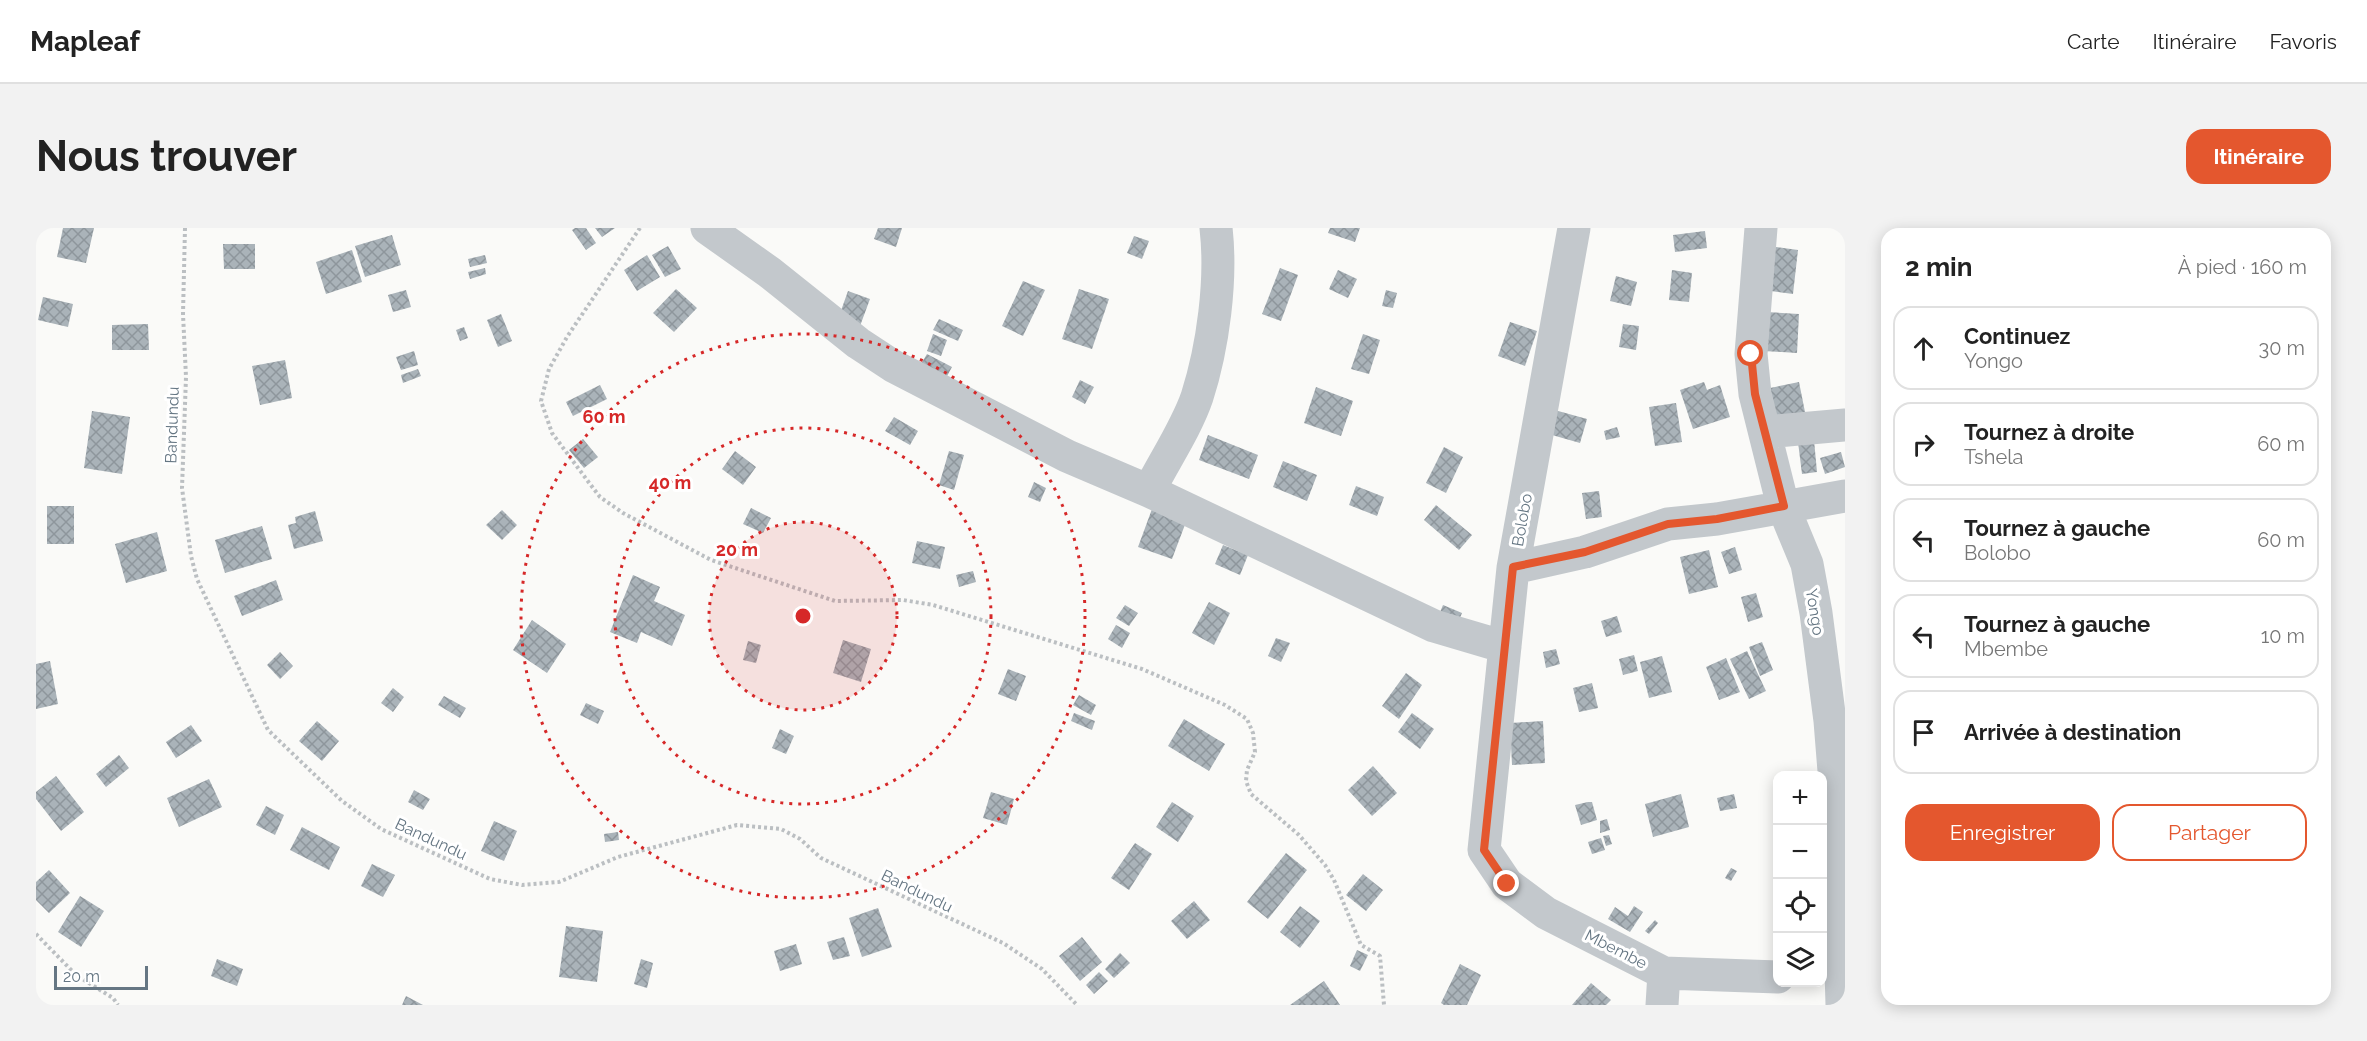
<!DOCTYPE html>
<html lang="fr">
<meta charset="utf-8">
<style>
:root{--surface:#fff;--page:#f2f2f2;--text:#222;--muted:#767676;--line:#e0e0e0;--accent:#e4572e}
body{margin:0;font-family:Raleway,sans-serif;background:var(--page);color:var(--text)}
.controls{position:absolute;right:18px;bottom:18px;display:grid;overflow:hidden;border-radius:12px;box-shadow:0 3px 15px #0003}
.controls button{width:54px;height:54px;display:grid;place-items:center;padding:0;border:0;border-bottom:2px solid var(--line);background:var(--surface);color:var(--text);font:30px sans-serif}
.scale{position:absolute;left:18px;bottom:15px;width:94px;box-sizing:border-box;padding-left:6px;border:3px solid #657683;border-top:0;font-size:16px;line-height:21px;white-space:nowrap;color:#657683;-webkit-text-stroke:4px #fff;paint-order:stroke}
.stop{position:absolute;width:18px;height:18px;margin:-14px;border:4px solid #e4572e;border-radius:50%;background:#fff}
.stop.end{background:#e4572e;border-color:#fff;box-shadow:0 2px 6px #0008}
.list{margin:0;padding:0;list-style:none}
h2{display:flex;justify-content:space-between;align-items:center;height:78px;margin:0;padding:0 24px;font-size:26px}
h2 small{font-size:20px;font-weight:400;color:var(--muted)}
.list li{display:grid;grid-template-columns:39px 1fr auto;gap:18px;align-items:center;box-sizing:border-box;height:84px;margin:0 12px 12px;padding:0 12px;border:2px solid var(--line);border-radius:18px}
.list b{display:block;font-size:22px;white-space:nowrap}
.list p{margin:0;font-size:20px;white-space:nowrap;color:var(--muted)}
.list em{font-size:20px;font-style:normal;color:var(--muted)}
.actions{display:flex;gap:12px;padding:18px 24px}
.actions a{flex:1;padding:14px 0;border:2px solid var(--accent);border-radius:18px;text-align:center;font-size:21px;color:var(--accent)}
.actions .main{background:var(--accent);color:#fff}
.icon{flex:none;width:33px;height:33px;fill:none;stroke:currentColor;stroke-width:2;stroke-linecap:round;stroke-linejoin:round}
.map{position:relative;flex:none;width:1809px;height:777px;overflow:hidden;border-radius:18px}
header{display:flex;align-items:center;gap:36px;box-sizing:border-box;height:84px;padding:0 30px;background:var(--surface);border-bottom:2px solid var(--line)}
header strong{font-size:28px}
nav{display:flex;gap:33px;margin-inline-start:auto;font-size:21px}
.intro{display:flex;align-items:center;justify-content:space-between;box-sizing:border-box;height:144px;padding:0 36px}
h1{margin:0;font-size:42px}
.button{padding:15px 27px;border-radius:18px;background:var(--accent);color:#fff;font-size:21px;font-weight:700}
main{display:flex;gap:36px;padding:0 36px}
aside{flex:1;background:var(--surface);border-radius:18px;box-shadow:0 3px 15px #0003}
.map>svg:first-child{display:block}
</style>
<header>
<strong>Mapleaf</strong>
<nav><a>Carte</a><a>Itinéraire</a><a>Favoris</a></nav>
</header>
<div class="intro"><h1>Nous trouver</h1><a class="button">Itinéraire</a></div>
<main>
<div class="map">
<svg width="1809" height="777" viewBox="0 0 1809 777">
<defs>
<pattern id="building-cross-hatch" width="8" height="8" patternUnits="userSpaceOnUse" patternTransform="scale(1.5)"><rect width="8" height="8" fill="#aab3b9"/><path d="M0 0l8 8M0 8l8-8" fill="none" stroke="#8e969c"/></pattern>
</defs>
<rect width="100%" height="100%" fill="#fafaf8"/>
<path fill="url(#building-cross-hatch)" d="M 27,0 L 58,0 L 50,35 L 21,29 Z
M 539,0 L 550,0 L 560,15 L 550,22 L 536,2 Z
M 559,0 L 579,0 L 566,9 Z
M 842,0 L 866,0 L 860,19 L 838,11 Z
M 1294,0 L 1324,0 L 1319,14 L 1292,5 Z
M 1669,3 L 1671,20 L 1639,24 L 1637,7 Z
M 356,7 L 365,37 L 329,49 L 319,18 Z
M 1098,8 L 1113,13 L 1106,31 L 1091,25 Z
M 187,16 L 219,16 L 219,41 L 188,41 Z
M 632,18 L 645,41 L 629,49 L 616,27 Z
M 1732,18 L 1762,22 L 1757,66 L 1727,62 Z
M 316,22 L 326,54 L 290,66 L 280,34 Z
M 449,27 L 451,35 L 434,39 L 432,31 Z
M 611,27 L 624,49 L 601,63 L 588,42 Z
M 449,40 L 450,46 L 434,51 L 432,44 Z
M 1244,40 L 1262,47 L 1245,93 L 1226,86 Z
M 1302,42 L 1321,51 L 1312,70 L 1293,61 Z
M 1636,42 L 1656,45 L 1653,74 L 1633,72 Z
M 1580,48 L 1601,54 L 1595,78 L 1574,73 Z
M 987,53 L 1009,62 L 987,108 L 966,98 Z
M 640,61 L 661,80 L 638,104 L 617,85 Z
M 1043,61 L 1073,71 L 1056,121 L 1026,111 Z
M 370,62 L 375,79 L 357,84 L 352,67 Z
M 1350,62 L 1361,65 L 1357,80 L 1346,78 Z
M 812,63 L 834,71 L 824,98 L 802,91 Z
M 7,69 L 37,76 L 32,99 L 2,92 Z
M 1730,84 L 1763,86 L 1761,125 L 1728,123 Z
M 465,86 L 476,113 L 462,119 L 451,92 Z
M 903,91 L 927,102 L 922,113 L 897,102 Z
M 1474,94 L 1501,103 L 1489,138 L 1462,128 Z
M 112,96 L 113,122 L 76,122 L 76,97 Z
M 1587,96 L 1603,98 L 1600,122 L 1583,119 Z
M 428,99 L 432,110 L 424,113 L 420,102 Z
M 897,106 L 911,112 L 905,128 L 891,123 Z
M 1327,106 L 1344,112 L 1333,146 L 1315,141 Z
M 378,123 L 382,137 L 365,142 L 360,129 Z
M 891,126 L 916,139 L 910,150 L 885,136 Z
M 249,132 L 256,170 L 224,177 L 216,138 Z
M 382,141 L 385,148 L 367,155 L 365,147 Z
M 1044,152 L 1058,159 L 1049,176 L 1036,169 Z
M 1668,154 L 1671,162 L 1684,157 L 1694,189 L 1657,201 L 1644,162 Z
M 1763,154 L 1769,184 L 1735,192 L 1729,161 Z
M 564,157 L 571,171 L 537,188 L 530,174 Z
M 1280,159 L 1317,173 L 1305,208 L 1268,195 Z
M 1640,175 L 1646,214 L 1619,218 L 1613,179 Z
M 1515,181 L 1551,191 L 1544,215 L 1509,205 Z
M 56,183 L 94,189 L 86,246 L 48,240 Z
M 858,189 L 882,203 L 874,217 L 849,203 Z
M 1581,199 L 1584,209 L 1570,212 L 1568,203 Z
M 1172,207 L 1222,227 L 1213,251 L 1163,232 Z
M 547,211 L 562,229 L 548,240 L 533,222 Z
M 1778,212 L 1781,244 L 1766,246 L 1762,214 Z
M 1408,219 L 1427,229 L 1410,265 L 1390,255 Z
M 699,223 L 720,239 L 707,257 L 686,241 Z
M 913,223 L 928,227 L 918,262 L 903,257 Z
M 1805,224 L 1809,239 L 1789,246 L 1784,230 Z
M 1247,233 L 1281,247 L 1271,273 L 1237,259 Z
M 998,254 L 1010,260 L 1004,274 L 992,269 Z
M 1320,258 L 1348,269 L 1341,288 L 1313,277 Z
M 1563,263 L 1566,289 L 1550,291 L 1546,265 Z
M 1400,277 L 1436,307 L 1423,322 L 1388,292 Z
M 11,278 L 38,278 L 38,316 L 11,316 Z
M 715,280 L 735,290 L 727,305 L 707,296 Z
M 1116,281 L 1150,294 L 1136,331 L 1102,319 Z
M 466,282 L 481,297 L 466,312 L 450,297 Z
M 279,283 L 287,313 L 258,321 L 252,297 L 260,295 L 259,289 Z
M 226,298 L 236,331 L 189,345 L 179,312 Z
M 121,304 L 131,343 L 90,355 L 79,316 Z
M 881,313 L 909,319 L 904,341 L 876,335 Z
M 1187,317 L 1212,327 L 1204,347 L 1179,336 Z
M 1699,319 L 1706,342 L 1693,346 L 1685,324 Z
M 1673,322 L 1682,359 L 1653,366 L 1644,329 Z
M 937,343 L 940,354 L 923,359 L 920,347 Z
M 597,347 L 624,359 L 618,373 L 649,387 L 636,418 L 605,404 L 601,415 L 574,404 Z
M 240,352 L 247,372 L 206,388 L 198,368 Z
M 1720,365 L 1727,389 L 1712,394 L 1705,369 Z
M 1173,374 L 1194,385 L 1178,417 L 1156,405 Z
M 1089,377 L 1102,385 L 1093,398 L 1080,390 Z
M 1407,377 L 1426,385 L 1421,397 L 1402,389 Z
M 1581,388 L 1586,404 L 1570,409 L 1565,393 Z
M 496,392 L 530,416 L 511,445 L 477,422 Z
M 1080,397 L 1094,405 L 1086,420 L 1072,411 Z
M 1240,410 L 1254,415 L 1245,434 L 1232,428 Z
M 807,412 L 835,421 L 825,454 L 797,445 Z
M 712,413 L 725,417 L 720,435 L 707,432 Z
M 1726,414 L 1737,442 L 1724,448 L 1713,419 Z
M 1520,421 L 1524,436 L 1510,440 L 1507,424 Z
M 1711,423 L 1730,463 L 1713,471 L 1694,431 Z
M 244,424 L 257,438 L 244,451 L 231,437 Z
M 1598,427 L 1602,443 L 1587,447 L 1583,431 Z
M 1626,428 L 1636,464 L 1613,470 L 1604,434 Z
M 1690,430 L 1704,464 L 1683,472 L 1670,439 Z
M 14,433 L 22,476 L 0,481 L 0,436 Z
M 972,441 L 990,448 L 980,473 L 962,466 Z
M 1370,445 L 1386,457 L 1363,491 L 1346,478 Z
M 1556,455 L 1562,480 L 1543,484 L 1537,460 Z
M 357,460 L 368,469 L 357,484 L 345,475 Z
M 1043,467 L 1060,477 L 1055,487 L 1037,477 Z
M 408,468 L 430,480 L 424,490 L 402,477 Z
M 550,475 L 568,483 L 562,496 L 544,487 Z
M 1038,485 L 1059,493 L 1056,502 L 1035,493 Z
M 1376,485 L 1398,501 L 1384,521 L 1362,504 Z
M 1148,491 L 1189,516 L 1173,543 L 1132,518 Z
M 281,493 L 303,513 L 286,533 L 263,513 Z
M 1507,493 L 1509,535 L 1476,537 L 1474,495 Z
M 155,497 L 166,513 L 140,530 L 130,514 Z
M 744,501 L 758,508 L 750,526 L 736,520 Z
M 83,527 L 93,540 L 70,559 L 60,546 Z
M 1337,538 L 1361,565 L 1336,588 L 1312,562 Z
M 20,548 L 48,584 L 25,603 L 0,571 L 0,564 Z
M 173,551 L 186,579 L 143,599 L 131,570 Z
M 378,562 L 394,571 L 387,582 L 372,574 Z
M 955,564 L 978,571 L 971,597 L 947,590 Z
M 1645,566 L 1653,599 L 1617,609 L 1609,576 Z
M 1698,566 L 1701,580 L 1684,583 L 1681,570 Z
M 1136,574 L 1158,588 L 1142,614 L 1120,599 Z
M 1552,574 L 1556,574 L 1561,592 L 1545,597 L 1539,577 Z
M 230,578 L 248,587 L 239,607 L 220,597 Z
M 1571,591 L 1574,602 L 1564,605 L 1564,593 Z
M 458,593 L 481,603 L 468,633 L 445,623 Z
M 266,599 L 304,619 L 293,642 L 254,622 Z
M 582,604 L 583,612 L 569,614 L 568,606 Z
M 1573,607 L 1576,616 L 1570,618 L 1567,608 Z
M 1565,610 L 1569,622 L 1556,626 L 1552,614 Z
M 1099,615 L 1116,626 L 1093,662 L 1075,650 Z
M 1250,625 L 1271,642 L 1232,691 L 1211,674 Z
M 336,636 L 359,647 L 347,669 L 325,658 Z
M 1695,640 L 1701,643 L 1695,653 L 1689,650 Z
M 13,642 L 34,665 L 13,685 L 0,672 L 0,654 Z
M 1327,646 L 1347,662 L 1330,683 L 1310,667 Z
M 44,668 L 68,683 L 45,719 L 22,704 Z
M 1158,673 L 1174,692 L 1151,711 L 1135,693 Z
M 1264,678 L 1284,693 L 1264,720 L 1244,704 Z
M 1598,678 L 1607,684 L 1594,704 L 1572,691 L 1579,679 L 1592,688 Z
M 842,680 L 856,719 L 826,729 L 813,690 Z
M 1619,692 L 1622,695 L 1613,706 L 1609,703 Z
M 530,698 L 567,703 L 561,754 L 523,749 Z
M 808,709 L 814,728 L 797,732 L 791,714 Z
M 1046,709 L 1066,734 L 1044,753 L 1023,728 Z
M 760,716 L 766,736 L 744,743 L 738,723 Z
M 1321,722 L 1332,727 L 1324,743 L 1314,738 Z
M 1084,725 L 1094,735 L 1078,750 L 1069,741 Z
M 181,731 L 207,741 L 201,758 L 175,748 Z
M 605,731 L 617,735 L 611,760 L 598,756 Z
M 1424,736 L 1445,747 L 1431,777 L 1408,777 L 1405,775 Z
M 1063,744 L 1072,753 L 1058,766 L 1050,757 Z
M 1288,753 L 1304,777 L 1254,777 Z
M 1555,755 L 1575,772 L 1570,777 L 1536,777 Z
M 370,768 L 387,777 L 366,777 Z"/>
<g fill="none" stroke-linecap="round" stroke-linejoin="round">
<path stroke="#bbbfc2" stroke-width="4" stroke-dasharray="3 3" stroke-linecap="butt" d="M 149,0 L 147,86 L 150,149 L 146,260 L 155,328 L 161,351 L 232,502 L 306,573 L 345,601 L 454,651 L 486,657 L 523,654 L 582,629 L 701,597 L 745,601 L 764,611 L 785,630 L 967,715 L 1006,741 L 1041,777
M 604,0 L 531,109 L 513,141 L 505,173 L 516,205 L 554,256 L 564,269 L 587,285 L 675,332 L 799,373 L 867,372 L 897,377 L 1106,441 L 1189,477 L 1211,491 L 1217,505 L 1219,524 L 1211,542 L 1210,553 L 1215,566 L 1263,607 L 1289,637 L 1298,652 L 1325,717 L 1344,728 L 1348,777
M 0,706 L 40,747 L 77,770 L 82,777"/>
<path stroke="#c3c8cc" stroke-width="33" d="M 671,0 L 733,44 L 822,115 L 857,138 L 1031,228 L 1113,263 C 1128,233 1150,201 1161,169 C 1177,119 1186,52 1180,0
M 1538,0 L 1477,340 L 1448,622 L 1471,656 L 1510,685 L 1628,745 L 1742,749
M 1725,0 L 1715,126 L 1719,166 L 1747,278 L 1771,336 L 1780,385 L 1794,493 L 1800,568 L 1806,777
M 1729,204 L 1809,197
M 1113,263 L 1398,398 L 1469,419
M 1477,340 L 1549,324 L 1632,296 L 1681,291 L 1809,268
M 1626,777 L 1628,745"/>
</g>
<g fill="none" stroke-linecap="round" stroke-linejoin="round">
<path stroke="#e4572e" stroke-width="8" d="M 1471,656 L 1448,622 L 1477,339 L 1549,324 L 1632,296 L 1681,291 L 1748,278 L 1719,166 L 1715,126"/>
</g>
<circle cx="767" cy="388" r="94" fill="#d62828" fill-opacity=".12"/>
<g fill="none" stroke="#d62828" stroke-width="3" stroke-dasharray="3 6">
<circle cx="767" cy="388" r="94"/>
<circle cx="767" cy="388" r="188"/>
<circle cx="767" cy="388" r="282"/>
</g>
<g text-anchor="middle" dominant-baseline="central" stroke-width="6" stroke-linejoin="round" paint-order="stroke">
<g font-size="16" fill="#657683" stroke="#fff">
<text transform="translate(136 197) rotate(-88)">Bandundu</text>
<text transform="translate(1486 292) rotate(-80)">Bolobo</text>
<text transform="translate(1779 384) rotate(81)">Yongo</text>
<text transform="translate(395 611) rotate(25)">Bandundu</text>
<text transform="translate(881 663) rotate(26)">Bandundu</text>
<text transform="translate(1580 721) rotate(27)">Mbembe</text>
</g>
</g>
<circle cx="767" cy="388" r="9" fill="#d62828" stroke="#fff" stroke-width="3"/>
<g font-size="18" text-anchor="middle" font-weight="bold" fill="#d62828" stroke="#fff" stroke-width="6" stroke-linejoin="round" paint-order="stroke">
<text x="568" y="195">60 m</text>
<text x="634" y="261">40 m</text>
<text x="701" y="328">20 m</text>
</g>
</svg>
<div class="controls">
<button>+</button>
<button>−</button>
<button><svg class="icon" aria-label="locate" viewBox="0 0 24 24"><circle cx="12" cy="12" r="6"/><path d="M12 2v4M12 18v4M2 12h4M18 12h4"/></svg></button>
<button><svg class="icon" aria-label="layers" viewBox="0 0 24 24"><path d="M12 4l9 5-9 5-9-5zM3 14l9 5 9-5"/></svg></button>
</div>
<div class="scale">20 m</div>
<div class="stop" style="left:1715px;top:126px"></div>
<div class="stop end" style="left:1471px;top:656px"></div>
</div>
<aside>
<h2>2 min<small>À pied · 160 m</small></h2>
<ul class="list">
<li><svg class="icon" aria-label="ahead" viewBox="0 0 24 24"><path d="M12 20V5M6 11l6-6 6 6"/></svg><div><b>Continuez</b><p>Yongo</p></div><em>30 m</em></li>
<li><svg class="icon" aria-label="right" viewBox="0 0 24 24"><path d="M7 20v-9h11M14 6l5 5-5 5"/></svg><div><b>Tournez à droite</b><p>Tshela</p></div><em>60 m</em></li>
<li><svg class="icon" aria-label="left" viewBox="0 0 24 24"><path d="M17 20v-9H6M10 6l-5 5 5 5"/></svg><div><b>Tournez à gauche</b><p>Bolobo</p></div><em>60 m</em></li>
<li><svg class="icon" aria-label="left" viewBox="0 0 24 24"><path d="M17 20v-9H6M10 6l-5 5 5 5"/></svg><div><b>Tournez à gauche</b><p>Mbembe</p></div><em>10 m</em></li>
<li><svg class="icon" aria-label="arrive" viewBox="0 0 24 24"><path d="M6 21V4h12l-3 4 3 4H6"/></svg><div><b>Arrivée à destination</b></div></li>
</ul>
<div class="actions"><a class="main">Enregistrer</a><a>Partager</a></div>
</aside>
</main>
